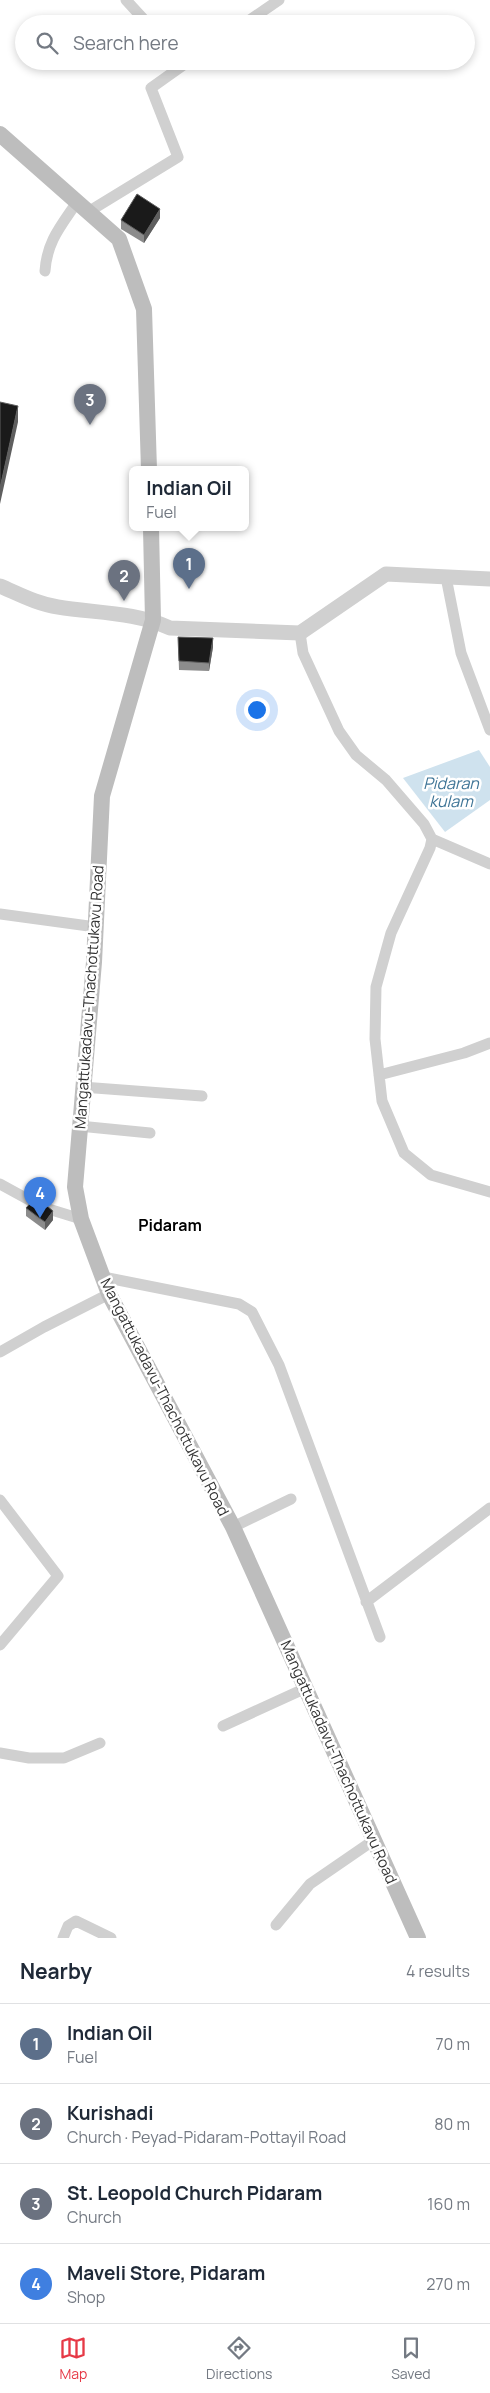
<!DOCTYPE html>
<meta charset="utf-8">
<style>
:root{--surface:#fff;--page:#f6f6f7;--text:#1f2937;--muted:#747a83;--line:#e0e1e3;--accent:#e63946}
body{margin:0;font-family:Manrope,sans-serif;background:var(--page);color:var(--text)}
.you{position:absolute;left:256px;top:709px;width:18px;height:18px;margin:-12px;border:4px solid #fff;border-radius:50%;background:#1a73e8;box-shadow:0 0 0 8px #1a73e833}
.badge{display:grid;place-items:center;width:32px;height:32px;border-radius:50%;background:var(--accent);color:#fff;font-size:16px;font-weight:700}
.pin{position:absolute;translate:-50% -41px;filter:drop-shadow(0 1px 2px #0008)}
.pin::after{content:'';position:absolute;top:26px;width:18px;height:15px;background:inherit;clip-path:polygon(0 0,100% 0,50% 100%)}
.popup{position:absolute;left:129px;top:466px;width:120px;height:65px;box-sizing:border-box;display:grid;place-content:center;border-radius:8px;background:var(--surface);filter:drop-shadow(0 1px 4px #0005);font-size:16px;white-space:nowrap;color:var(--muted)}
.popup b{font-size:19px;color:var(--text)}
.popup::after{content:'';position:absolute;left:50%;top:100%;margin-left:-10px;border:10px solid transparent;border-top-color:var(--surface)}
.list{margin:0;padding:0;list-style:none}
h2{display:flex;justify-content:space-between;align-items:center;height:65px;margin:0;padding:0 20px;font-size:21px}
h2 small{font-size:16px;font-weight:400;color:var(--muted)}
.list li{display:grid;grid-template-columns:32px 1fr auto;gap:15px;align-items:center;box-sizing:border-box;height:80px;padding:0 20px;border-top:1px solid var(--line)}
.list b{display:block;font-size:19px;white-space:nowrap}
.list p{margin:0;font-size:16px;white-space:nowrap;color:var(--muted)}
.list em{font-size:16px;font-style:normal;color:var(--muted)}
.icon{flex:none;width:28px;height:28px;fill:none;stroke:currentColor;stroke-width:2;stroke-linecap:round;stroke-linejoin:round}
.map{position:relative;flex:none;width:490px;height:1938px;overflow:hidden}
.search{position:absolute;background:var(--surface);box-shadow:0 2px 8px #0003;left:15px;right:15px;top:15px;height:55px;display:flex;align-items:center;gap:12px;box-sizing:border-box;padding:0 18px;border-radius:28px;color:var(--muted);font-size:19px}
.sheet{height:385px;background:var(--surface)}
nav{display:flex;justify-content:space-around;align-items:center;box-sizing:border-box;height:70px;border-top:1px solid var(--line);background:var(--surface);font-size:14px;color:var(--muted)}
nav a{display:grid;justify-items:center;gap:2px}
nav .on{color:var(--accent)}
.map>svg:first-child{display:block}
</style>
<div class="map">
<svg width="490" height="1938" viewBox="0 0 490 1938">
<rect width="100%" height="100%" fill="#fff"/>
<path fill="#cfe2ee" d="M 479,750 L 490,767 L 490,800 L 445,832 L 403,778 Z"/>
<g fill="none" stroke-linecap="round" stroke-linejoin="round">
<path stroke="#d0d0d0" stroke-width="11" d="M 126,0 L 148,24
M 244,24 L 279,0
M 88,212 L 178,157 L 151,88 L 189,61
M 45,271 C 47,241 61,226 77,202
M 446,577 L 461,653 L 490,730
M 300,633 L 303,653 L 339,731 L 356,755 L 386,780 L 424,824 L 432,839 L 430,848 L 391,933 L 376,987 L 375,1039 L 382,1101 L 404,1153 L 431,1175 L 490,1192
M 432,839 L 490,864
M 0,914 L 96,927
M 379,1075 L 464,1053 L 490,1043
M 82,1087 L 202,1096
M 79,1126 L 150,1133
M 0,1184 L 42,1207 L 81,1219
M 103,1277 L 239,1304 L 252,1312 L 279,1365 L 380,1637
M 0,1352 L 44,1327 L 109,1294
M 0,1500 L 58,1576 L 0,1645
M 233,1527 L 291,1499
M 366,1602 L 490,1508
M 223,1726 L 306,1688
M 0,1753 L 29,1758 L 64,1758 L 100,1743
M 276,1925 L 310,1884 L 374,1840
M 63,1938 L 68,1926 L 76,1921 L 111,1938"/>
<path stroke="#d0d0d0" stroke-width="15" d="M 0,586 C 19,594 37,604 58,607 C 95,613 136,612 170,628 L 300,633 L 386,574 L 490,579"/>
<path stroke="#bdbdbd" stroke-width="16" d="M 0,134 L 119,239 L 144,309 L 149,470
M 151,528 L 153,620 L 102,796 L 94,962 L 75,1187 L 81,1219 L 109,1294 L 233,1527 L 418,1938"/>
</g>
<path fill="#8c8c8c" d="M 160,218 L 144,243 L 121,229 L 121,220 Z
M 178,637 L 213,647 L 209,671 L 179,670 Z
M 26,1208 L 53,1220 L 45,1230 L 26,1216 Z"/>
<path fill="#5f5f5f" d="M 160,209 L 160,218 L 144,243 L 144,235 Z
M 18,406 L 18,422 L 0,504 L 0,488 Z
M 213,638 L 213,647 L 209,671 L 209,663 Z
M 53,1211 L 53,1220 L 45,1230 L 45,1222 Z"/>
<path fill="#1a1a1a" stroke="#5f5f5f" d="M 137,194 L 160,209 L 144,235 L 121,220 Z
M 0,402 L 18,406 L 0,488 Z
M 178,637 L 213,638 L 209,663 L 179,661 Z
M 36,1197 L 53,1211 L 45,1222 L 26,1208 Z"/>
<g text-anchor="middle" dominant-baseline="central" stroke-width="5" stroke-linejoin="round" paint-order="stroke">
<g font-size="15" fill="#333" stroke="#fff">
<text transform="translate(89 997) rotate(-86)">Mangattukadavu-Thachottukavu Road</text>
<text transform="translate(165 1397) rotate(63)">Mangattukadavu-Thachottukavu Road</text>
<text transform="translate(339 1762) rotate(66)">Mangattukadavu-Thachottukavu Road</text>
</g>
<g font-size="16" font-style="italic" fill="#3f7597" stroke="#fff">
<text x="451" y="783">Pidaran<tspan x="451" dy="18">kulam</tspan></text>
</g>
<g font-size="16" font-weight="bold" fill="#000" stroke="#fff">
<text x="170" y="1225">Pidaram</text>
</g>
</g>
</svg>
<div class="you"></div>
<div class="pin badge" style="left:189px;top:589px;background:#5c6f8a">1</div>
<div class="popup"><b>Indian Oil</b>Fuel</div>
<div class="pin badge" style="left:124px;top:601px;background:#6b7280">2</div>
<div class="pin badge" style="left:90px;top:425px;background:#6b7280">3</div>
<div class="pin badge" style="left:40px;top:1218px;background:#3f7fe0">4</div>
<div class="search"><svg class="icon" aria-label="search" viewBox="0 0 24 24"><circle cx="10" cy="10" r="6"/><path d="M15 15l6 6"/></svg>Search here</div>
</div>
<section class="sheet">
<h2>Nearby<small>4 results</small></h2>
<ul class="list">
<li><span class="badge" style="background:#5c6f8a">1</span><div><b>Indian Oil</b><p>Fuel</p></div><em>70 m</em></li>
<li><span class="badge" style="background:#6b7280">2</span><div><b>Kurishadi</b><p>Church · Peyad-Pidaram-Pottayil Road</p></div><em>80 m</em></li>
<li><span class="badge" style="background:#6b7280">3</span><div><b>St. Leopold Church Pidaram</b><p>Church</p></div><em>160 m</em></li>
<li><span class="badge" style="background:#3f7fe0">4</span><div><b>Maveli Store, Pidaram</b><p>Shop</p></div><em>270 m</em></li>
</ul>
</section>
<nav>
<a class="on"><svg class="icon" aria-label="map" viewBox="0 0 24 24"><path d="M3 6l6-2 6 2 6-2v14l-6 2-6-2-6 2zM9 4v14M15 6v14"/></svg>Map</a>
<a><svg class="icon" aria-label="directions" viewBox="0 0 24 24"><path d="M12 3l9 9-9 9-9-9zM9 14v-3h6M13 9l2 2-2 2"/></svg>Directions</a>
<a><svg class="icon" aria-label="saved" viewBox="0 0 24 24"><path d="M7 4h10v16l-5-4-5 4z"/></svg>Saved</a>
</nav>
